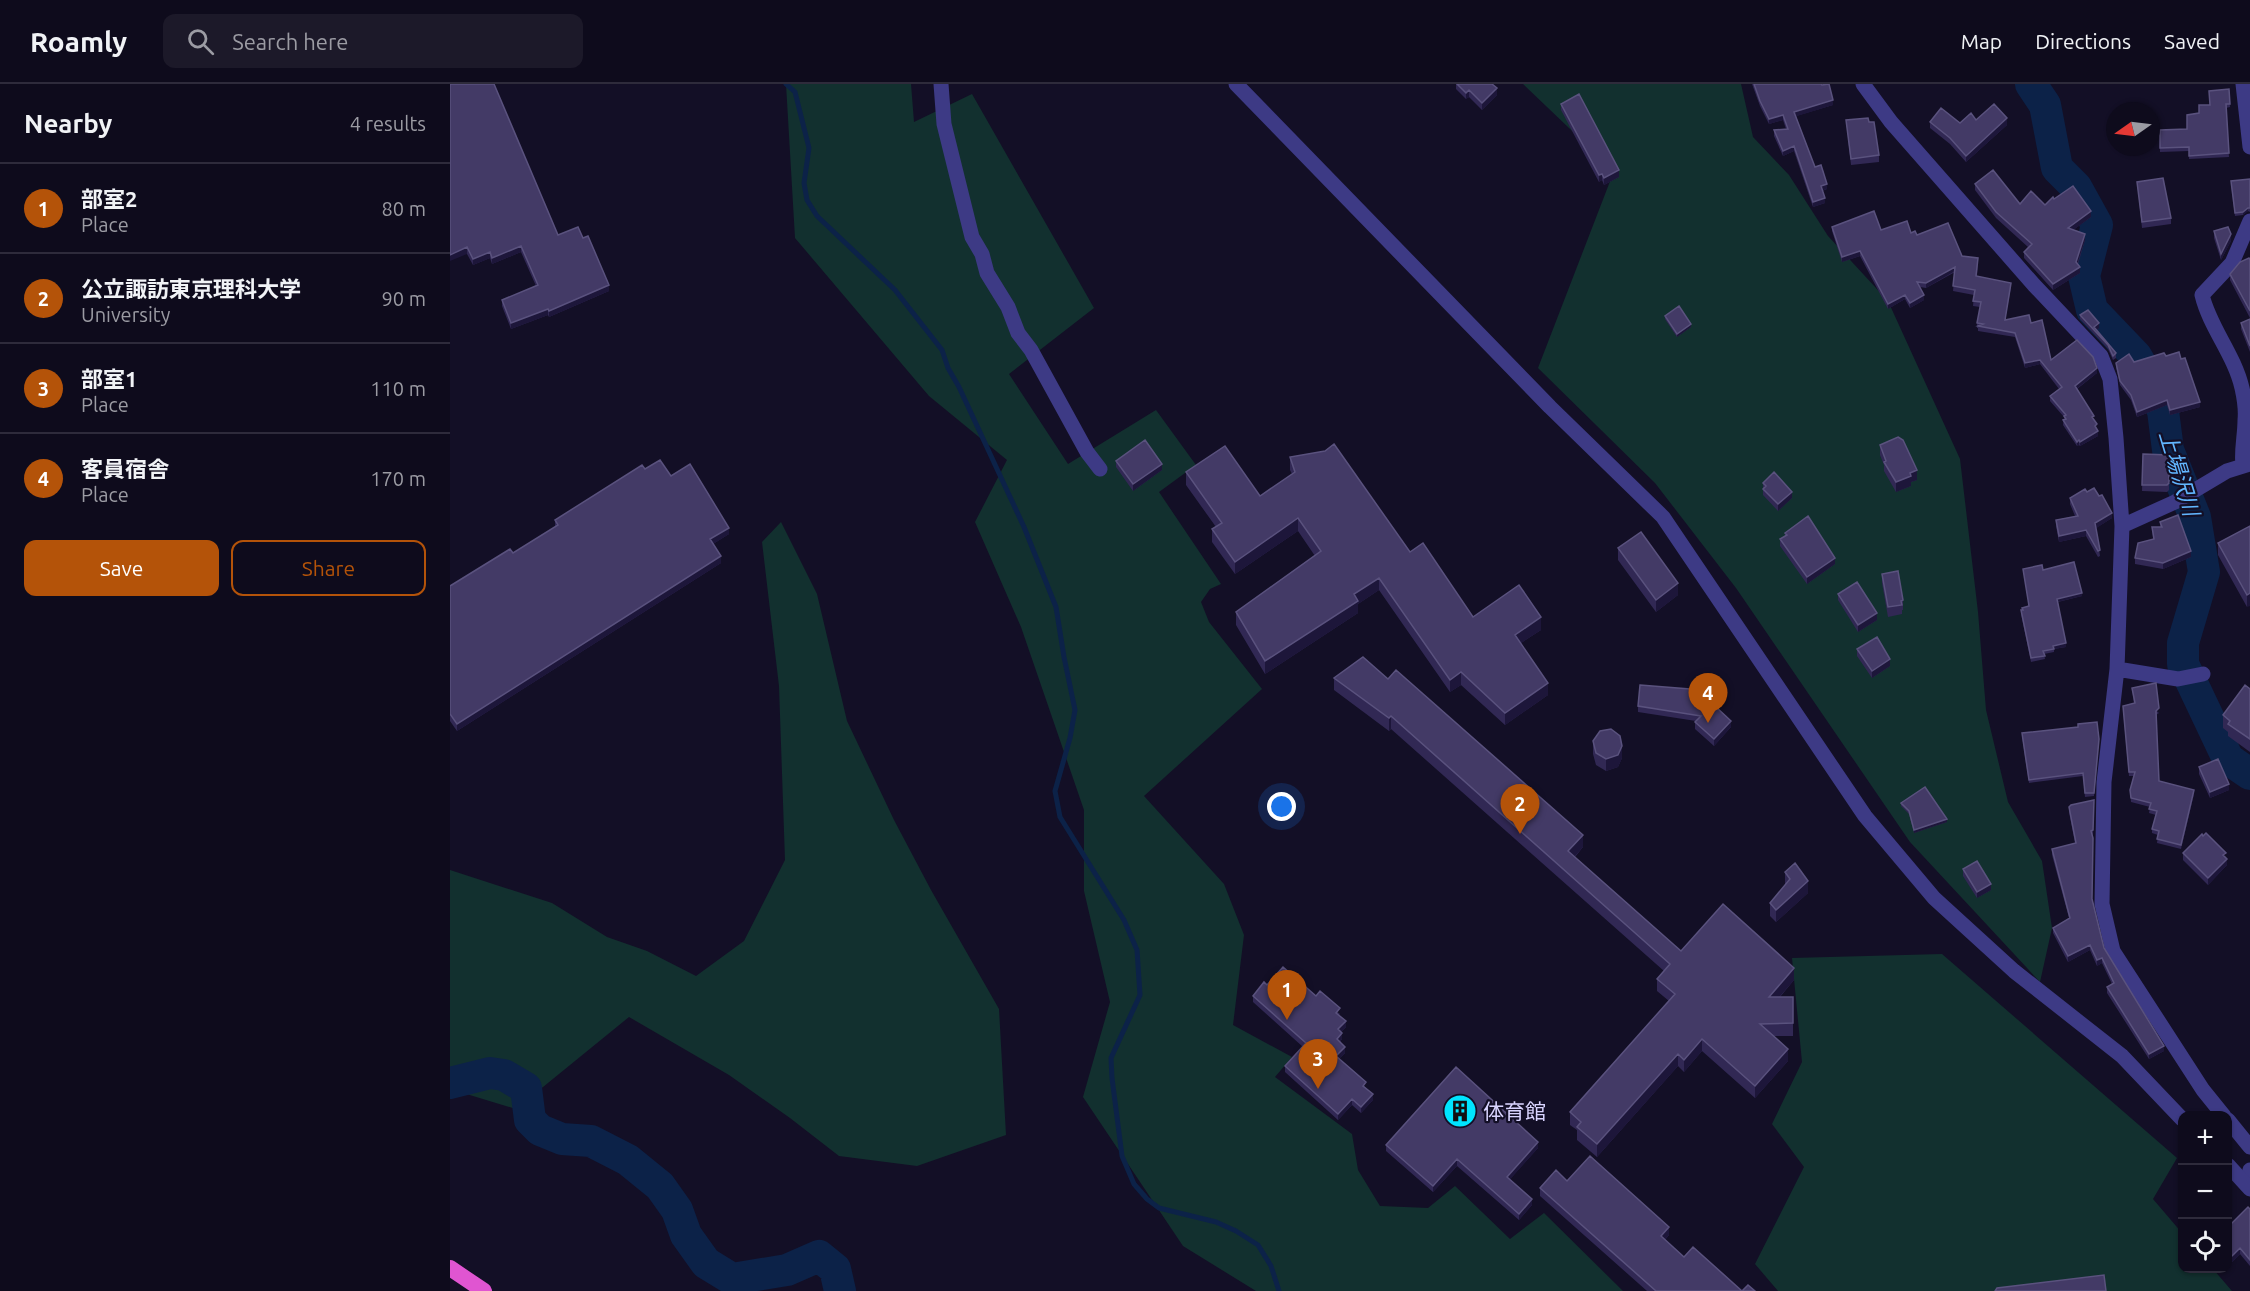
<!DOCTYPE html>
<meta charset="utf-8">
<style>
:root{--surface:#0e0b1c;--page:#1c1929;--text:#f1f3f6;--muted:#9b9ba3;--line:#2e2b3b;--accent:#b45309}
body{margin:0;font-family:Ubuntu,"Noto Sans JP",sans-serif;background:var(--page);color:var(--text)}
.controls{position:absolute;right:18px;bottom:18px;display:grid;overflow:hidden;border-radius:12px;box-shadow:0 2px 4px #0004}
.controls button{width:54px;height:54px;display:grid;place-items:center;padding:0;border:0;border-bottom:2px solid var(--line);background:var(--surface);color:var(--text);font:30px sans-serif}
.compass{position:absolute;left:1656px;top:18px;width:54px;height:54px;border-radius:50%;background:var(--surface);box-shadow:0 2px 4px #0004;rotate:256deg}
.you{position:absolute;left:832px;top:723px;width:21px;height:21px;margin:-15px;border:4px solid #fff;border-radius:50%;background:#1a73e8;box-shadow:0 0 0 9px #1a73e833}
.badge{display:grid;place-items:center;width:39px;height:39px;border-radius:50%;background:var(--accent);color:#fff;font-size:20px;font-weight:700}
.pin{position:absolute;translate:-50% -50px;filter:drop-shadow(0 2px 3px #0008)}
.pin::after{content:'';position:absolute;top:32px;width:21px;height:18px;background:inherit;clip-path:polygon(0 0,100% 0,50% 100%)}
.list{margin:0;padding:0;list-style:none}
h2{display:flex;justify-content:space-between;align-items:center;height:78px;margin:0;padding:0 24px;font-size:26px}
h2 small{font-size:20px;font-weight:400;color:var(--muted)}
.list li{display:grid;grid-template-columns:39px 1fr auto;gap:18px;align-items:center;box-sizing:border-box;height:90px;padding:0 24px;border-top:2px solid var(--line)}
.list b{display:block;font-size:22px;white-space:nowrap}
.list p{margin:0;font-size:20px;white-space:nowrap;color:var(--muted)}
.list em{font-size:20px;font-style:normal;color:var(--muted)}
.actions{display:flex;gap:12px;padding:18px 24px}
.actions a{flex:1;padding:14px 0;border:2px solid var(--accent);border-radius:12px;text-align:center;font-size:21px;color:var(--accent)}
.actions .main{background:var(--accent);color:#fff}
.icon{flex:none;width:33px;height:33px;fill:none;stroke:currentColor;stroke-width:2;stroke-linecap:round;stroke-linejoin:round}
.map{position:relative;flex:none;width:1800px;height:1207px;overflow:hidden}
header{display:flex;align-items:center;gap:36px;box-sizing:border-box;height:84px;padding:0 30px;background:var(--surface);border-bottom:2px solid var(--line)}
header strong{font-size:28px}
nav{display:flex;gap:33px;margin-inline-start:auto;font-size:21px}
.search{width:420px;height:54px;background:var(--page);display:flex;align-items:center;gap:15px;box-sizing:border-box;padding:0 21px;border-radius:12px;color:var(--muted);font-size:22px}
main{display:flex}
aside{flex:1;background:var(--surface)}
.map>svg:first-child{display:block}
</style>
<header>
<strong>Roamly</strong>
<div class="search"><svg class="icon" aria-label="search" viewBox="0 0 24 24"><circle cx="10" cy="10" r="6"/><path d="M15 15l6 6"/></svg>Search here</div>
<nav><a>Map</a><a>Directions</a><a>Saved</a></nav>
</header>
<main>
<aside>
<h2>Nearby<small>4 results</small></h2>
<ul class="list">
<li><span class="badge">1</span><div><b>部室2</b><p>Place</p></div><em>80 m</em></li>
<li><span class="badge">2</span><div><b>公立諏訪東京理科大学</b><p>University</p></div><em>90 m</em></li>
<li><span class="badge">3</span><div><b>部室1</b><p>Place</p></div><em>110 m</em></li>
<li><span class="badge">4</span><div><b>客員宿舎</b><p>Place</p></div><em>170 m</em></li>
</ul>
<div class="actions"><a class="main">Save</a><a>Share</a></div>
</aside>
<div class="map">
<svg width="1800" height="1207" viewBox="0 0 1800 1207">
<rect width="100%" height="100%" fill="#130f26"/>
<path fill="#12302f" d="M 336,0 L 461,0 L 464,38 L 522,10 L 644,224 L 559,290 L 618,380 L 706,326 L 746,381 L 709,408 L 771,500 L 760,505 L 751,518 L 759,538 L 812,605 L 694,712 L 774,800 L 794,851 L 783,941 L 842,973 L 825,993 L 902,1050 L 908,1086 L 930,1122 L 978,1124 L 1005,1102 L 1060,1155 L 1094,1129 L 1173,1207 L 806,1207 L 733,1162 L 633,1013 L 660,918 L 634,807 L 634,726 L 571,543 L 525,438 L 557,376 L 479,312 L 345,154 Z
M 1073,0 L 1291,0 L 1303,53 L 1339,91 L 1378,152 L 1438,217 L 1510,375 L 1528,528 L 1536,626 L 1558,718 L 1592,777 L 1602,844 L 1590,898 L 1460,758 L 1286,504 L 1205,399 L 1088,284 L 1164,87 Z
M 331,438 L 367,510 L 397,637 L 444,736 L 481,806 L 549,925 L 556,1051 L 467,1082 L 389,1072 L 340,1034 L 279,991 L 179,933 L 66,1025 L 0,1005 L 0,786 L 102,819 L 157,853 L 197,867 L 246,892 L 294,857 L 335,776 L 329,602 L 312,458 Z
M 1492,870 L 1727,1074 L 1703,1115 L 1732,1149 L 1732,1184 L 1763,1185 L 1782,1207 L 1328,1207 L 1305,1180 L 1354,1083 L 1322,1040 L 1352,978 L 1342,874 Z"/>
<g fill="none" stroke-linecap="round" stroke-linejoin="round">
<path stroke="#0c2248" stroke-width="5" d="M 336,0 L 345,8 L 359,64 L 354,99 L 357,116 L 367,132 L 445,206 L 492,266 L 498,284 L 509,303 L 574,443 L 606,523 L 614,573 L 625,626 L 620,654 L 605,707 L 610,733 L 674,836 L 687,866 L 690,911 L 661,974 L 662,994 L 672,1072 L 684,1100 L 697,1115 L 709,1124 L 766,1138 L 786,1147 L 808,1161 L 821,1182 L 829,1207"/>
<path stroke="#0c2248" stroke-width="32" d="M 1581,0 L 1595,21 L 1607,84 L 1626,103 L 1647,141 L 1634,192 L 1642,226 L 1686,272 L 1697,291 L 1713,327 L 1718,366 L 1745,433 L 1754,488 L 1733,559 L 1733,580 L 1778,675 L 1800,690
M 0,999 L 40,989 L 54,991 L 76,1004 L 80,1036 L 90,1046 L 112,1055 L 141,1057 L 178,1076 L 210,1102 L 227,1126 L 236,1151 L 256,1179 L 282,1195 L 337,1186 L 369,1172 L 385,1185 L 390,1207"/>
<path stroke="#3d3a85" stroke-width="15" d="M 491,0 L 494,40 L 522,153 L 532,170 L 537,189 L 558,223 L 568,249 L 581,266 L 637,368 L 650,385
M 1413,0 L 1441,38 L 1584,201 L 1651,272 L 1660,295 L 1666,354 L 1672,442 L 1667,585 L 1654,698 L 1652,820 L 1663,867 L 1753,1006 L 1774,1032
M 1793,0 L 1800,63
M 1793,382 C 1791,366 1795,352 1795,336 C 1796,326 1794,313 1792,304 C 1784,270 1760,244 1752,211 L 1782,179 L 1800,137
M 1672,442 L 1725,418 L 1777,387 L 1800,380
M 1667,585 L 1728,595 L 1753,590
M 1778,1036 L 1800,1063
M 1797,1101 L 1800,1086"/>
<path stroke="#3d3a85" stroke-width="15" d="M 786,0 L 1100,323 L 1213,433 L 1415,732 L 1484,814 L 1564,887 L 1672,972 L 1732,1035
M 1778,1081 L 1800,1105"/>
<path stroke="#e055d1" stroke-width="16" d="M 0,1184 L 34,1207"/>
</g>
<path fill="#312854" d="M 0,0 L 108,151 L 159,207 L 99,233 L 98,231 L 61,245 L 52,222 L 52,216 L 86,202 L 71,168 L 42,180 L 40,174 L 23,181 L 17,170 Z
M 1006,0 L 1042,0 L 1047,11 L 1032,26 L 1019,13 L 1016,15 L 1006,5 Z
M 1302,0 L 1371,0 L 1383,21 L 1346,32 L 1365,83 L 1377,105 L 1372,107 L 1375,119 L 1363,123 L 1344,67 L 1333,72 L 1324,52 L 1324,46 L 1336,45 L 1333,36 L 1319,40 L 1310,22 Z
M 1779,5 L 1780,23 L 1776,24 L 1779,73 L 1739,75 L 1739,67 L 1710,68 L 1710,46 L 1737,45 L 1749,29 Z
M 1111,20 L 1169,93 L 1154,101 L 1152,96 L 1149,98 L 1111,26 Z
M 1396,36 L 1419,38 L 1429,71 L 1429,78 L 1401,81 Z
M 1526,36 L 1557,41 L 1516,78 L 1500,60 L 1480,44 L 1480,38 L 1510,39 Z
M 1800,95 L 1800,128 L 1798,127 L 1793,131 L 1785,132 L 1781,100 Z
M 1687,98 L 1721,134 L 1721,140 L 1692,144 Z
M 1525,100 L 1570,120 L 1595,121 L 1604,115 L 1641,133 L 1623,146 L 1635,156 L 1628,180 L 1630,189 L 1603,206 L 1574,174 L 1574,168 L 1578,163 L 1546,134 L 1525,106 Z
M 1382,143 L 1431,146 L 1461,149 L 1467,151 L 1528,179 L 1527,192 L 1561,203 L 1555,236 L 1581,239 L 1601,276 L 1647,289 L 1627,305 L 1644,336 L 1648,352 L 1630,362 L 1629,361 L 1627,362 L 1613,341 L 1614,333 L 1600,317 L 1600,312 L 1609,305 L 1590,280 L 1575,284 L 1565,253 L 1528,247 L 1528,244 L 1527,244 L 1527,239 L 1530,223 L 1523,222 L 1524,211 L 1503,207 L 1505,188 L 1476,204 L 1470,203 L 1474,216 L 1460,224 L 1455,215 L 1438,225 L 1410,172 L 1392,178 L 1382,147 Z
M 1764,147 L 1781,157 L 1771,176 L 1764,154 Z
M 1800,176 L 1800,234 L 1780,196 L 1780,190 Z
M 1630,231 L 1649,244 L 1646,246 L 1666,269 L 1666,274 L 1663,276 L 1658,265 L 1630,235 Z
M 1215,232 L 1241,243 L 1227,253 L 1215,235 Z
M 1800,235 L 1800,268 L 1791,245 L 1791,239 Z
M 1716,272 L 1731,275 L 1750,323 L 1720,331 L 1717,321 L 1687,333 L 1681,316 L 1670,301 L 1666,283 L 1666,279 L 1684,278 Z
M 1430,361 L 1467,396 L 1461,398 L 1461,402 L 1446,408 L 1434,387 L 1434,381 L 1430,371 Z
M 1693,370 L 1719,371 L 1719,406 L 1717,408 L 1692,407 Z
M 840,373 L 960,468 L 1023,533 L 1091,546 L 1071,559 L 1098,611 L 1055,641 L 1011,601 L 1000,608 L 929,506 L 908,520 L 908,529 L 815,590 L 786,541 L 786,528 L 865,472 L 848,447 L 785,490 L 762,458 L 762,445 L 766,443 L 736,401 L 736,388 L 810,412 L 842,390 L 840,386 Z
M 666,377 L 712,386 L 683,407 L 666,383 Z
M 195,385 L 221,392 L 279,450 L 263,460 L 271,479 L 7,647 L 0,637 L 0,502 L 63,469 L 105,443 L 105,436 Z
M 1313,399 L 1342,414 L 1328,427 L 1313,411 Z
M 1637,408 L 1662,434 L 1646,444 L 1650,472 L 1648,473 L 1636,452 L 1609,458 L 1606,442 L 1606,436 L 1625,432 L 1620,420 L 1620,414 Z
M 1710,438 L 1741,473 L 1713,485 L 1685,480 L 1685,474 L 1703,455 L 1702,443 L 1710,443 Z
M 1800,442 L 1797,523 L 1768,471 L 1768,459 Z
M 1335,449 L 1385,480 L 1357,500 L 1330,462 L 1330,455 L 1335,453 Z
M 1168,464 L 1228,511 L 1206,528 L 1168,476 Z
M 1573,485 L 1593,486 L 1632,512 L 1608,518 L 1616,563 L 1604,565 L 1604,568 L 1594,570 L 1595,575 L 1581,578 L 1571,530 L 1571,526 L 1579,522 Z
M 1432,490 L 1453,516 L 1453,526 L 1452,526 L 1452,530 L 1438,533 L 1432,499 Z
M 1388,510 L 1427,536 L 1408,548 L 1388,516 Z
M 1407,565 L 1440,582 L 1422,594 L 1407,572 Z
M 884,594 L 938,595 L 1133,763 L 1125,773 L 1231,867 L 1344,896 L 1330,913 L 1343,913 L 1343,952 L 1324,952 L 1338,977 L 1305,1014 L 1252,967 L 1234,988 L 1228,982 L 1147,1073 L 1127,1056 L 1127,1046 L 1120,1041 L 1120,1028 L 1219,917 L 1207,907 L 1207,895 L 1214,887 L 941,645 L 939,647 L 884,606 Z
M 1682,604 L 1709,629 L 1706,631 L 1709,697 L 1744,710 L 1731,765 L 1707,759 L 1708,751 L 1702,749 L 1702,745 L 1706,731 L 1699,729 L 1700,723 L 1681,718 L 1680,706 L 1684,692 L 1679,692 L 1673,626 L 1684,620 Z
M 1800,605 L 1800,668 L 1778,652 L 1778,648 L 1773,644 L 1773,631 Z
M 1188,622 L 1265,622 L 1281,643 L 1264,662 L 1245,645 L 1245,638 L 1246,637 L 1188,628 Z
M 1572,652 L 1649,658 L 1644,712 L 1635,713 L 1633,692 L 1579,699 Z
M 1143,657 L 1172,674 L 1168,683 L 1156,687 L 1146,681 L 1143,670 Z
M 1749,683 L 1779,706 L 1760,714 L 1749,690 Z
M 1644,716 L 1643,752 L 1642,815 L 1654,864 L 1714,967 L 1699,975 L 1657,909 L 1657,903 L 1662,900 L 1652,879 L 1647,882 L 1640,866 L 1618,878 L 1603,849 L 1603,844 L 1619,834 L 1602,771 L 1602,765 L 1625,759 L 1619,728 L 1619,723 Z
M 1451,719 L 1497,738 L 1464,749 L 1459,730 L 1451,722 Z
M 1733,769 L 1776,773 L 1777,781 L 1758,801 L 1733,776 Z
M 1513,785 L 1541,806 L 1527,814 L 1513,792 Z
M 1335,788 L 1358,809 L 1326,838 L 1320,832 L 1320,819 L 1335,801 Z
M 803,912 L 866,912 L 890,930 L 889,931 L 896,943 L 891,948 L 892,955 L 890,958 L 895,969 L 889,975 L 916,1004 L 923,1016 L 911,1029 L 902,1021 L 888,1036 L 835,988 L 835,982 L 853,963 L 803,918 Z
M 936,1061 L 1088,1064 L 1060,1095 L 1082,1121 L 1069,1136 L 1007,1082 L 983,1108 L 936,1067 Z
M 1117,1097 L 1219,1151 L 1215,1156 L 1234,1173 L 1292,1207 L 1305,1207 L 1197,1207 L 1090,1112 L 1090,1104 Z
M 1800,1125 L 1800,1182 L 1790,1170 L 1782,1178 L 1778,1174 L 1778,1143 Z"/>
<path fill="#1d163a" d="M 1047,4 L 1047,11 L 1032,26 L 1032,19 Z
M 1019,6 L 1019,13 L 1016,15 L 1016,9 Z
M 1383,16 L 1383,21 L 1344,33 L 1344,28 Z
M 1333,31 L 1333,36 L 1319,40 L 1319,35 Z
M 1557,34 L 1557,41 L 1516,78 L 1516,72 Z
M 1344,62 L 1344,67 L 1333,72 L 1333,67 Z
M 1169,86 L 1169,93 L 1154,101 L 1154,94 Z
M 1152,90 L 1152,96 L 1149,98 L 1149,91 Z
M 1377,100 L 1377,105 L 1371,107 L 1371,102 Z
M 1375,114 L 1375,119 L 1363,123 L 1363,118 Z
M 1798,124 L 1798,127 L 1793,131 L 1793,128 Z
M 1641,127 L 1641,133 L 1618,150 L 1618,144 Z
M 1635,150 L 1635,156 L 1626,184 L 1626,178 Z
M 1781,150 L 1781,157 L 1771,176 L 1771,170 Z
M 71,162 L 71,168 L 42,180 L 42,174 Z
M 17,163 L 17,170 L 0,177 L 0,171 Z
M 1410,167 L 1410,172 L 1392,178 L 1392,173 Z
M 40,168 L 40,174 L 23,181 L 23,175 Z
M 1505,183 L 1505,187 L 1476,204 L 1476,199 Z
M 1630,183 L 1630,189 L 1603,206 L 1603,200 Z
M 159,201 L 159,207 L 99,233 L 99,227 Z
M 1455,211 L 1455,215 L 1438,225 L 1438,220 Z
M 1474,211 L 1474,216 L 1460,224 L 1460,219 Z
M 98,225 L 98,231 L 61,245 L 61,239 Z
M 1649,239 L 1649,244 L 1645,247 L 1644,243 Z
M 1241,240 L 1241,243 L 1227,253 L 1227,250 Z
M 1590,276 L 1590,280 L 1575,284 L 1575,279 Z
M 1647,284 L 1647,289 L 1625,306 L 1625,302 Z
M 1717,316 L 1717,321 L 1687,333 L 1687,328 Z
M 1750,318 L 1750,323 L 1720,331 L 1720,326 Z
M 1648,347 L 1648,352 L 1630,362 L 1630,358 Z
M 1629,356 L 1629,361 L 1627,362 L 1627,358 Z
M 712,380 L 712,386 L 683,407 L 683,400 Z
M 1467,386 L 1467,396 L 1461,398 L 1461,402 L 1446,408 L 1446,398 L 1460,389 Z
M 1342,408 L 1342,414 L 1328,427 L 1328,420 Z
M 1662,429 L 1662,434 L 1645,445 L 1645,439 Z
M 848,434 L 848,447 L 785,490 L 785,478 Z
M 279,444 L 279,450 L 260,462 L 260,455 Z
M 1636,446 L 1636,452 L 1609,458 L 1609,452 Z
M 1741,467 L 1741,473 L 1713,485 L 1713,479 Z
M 271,472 L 271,479 L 7,647 L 7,640 Z
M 1385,474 L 1385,480 L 1357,500 L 1357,493 Z
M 929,494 L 929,506 L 908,520 L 908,529 L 815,590 L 815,577 L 904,510 Z
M 1228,499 L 1228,511 L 1206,528 L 1206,516 Z
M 1632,509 L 1632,512 L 1607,518 L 1607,515 Z
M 1800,509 L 1800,522 L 1797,523 L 1797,511 Z
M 1427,529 L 1427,536 L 1408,548 L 1408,541 Z
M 1091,533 L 1091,546 L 1065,563 L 1065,551 Z
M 1616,559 L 1616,563 L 1603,565 L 1603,562 Z
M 1440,575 L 1440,582 L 1422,594 L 1422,587 Z
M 1011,588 L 1011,601 L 1000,608 L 1000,596 Z
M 1098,599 L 1098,611 L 1055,641 L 1055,629 Z
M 941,632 L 941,645 L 939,647 L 939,634 Z
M 1281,637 L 1281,643 L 1264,662 L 1264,655 Z
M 1172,662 L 1172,674 L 1168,683 L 1156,687 L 1156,675 Z
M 1779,700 L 1779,706 L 1760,714 L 1760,708 Z
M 1744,706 L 1744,710 L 1731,765 L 1731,761 Z
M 1497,735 L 1497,738 L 1464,749 L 1464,746 Z
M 1133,751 L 1133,763 L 1118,780 L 1118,767 Z
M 1777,775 L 1777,781 L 1758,801 L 1758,794 Z
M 1358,797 L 1358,809 L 1326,838 L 1326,826 Z
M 1541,800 L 1541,806 L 1527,814 L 1527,808 Z
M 1640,861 L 1640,866 L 1618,878 L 1618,872 Z
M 1652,874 L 1652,879 L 1647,882 L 1647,876 Z
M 1344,884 L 1344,896 L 1319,925 L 1319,913 Z
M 896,937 L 896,943 L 888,951 L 888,945 Z
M 892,949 L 892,955 L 887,961 L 887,955 Z
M 1252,955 L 1252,967 L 1234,988 L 1234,976 Z
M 1714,962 L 1714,967 L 1699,975 L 1699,970 Z
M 895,963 L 895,969 L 886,978 L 886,972 Z
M 1338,965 L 1338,977 L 1305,1014 L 1305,1002 Z
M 1228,970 L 1228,982 L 1147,1073 L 1147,1060 Z
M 923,1010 L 923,1016 L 911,1029 L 911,1023 Z
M 902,1015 L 902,1021 L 888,1036 L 888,1030 Z
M 1088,1058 L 1088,1064 L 1057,1099 L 1057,1093 Z
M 1007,1075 L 1007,1082 L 983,1108 L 983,1102 Z
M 1082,1115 L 1082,1121 L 1069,1136 L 1069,1130 Z
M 1219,1143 L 1219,1151 L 1211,1160 L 1211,1152 Z
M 1790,1164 L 1790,1170 L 1782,1178 L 1782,1172 Z"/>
<path fill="#433a66" stroke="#5a527e" stroke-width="1.5" d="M 0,0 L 44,0 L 108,151 L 128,143 L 133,154 L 138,152 L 159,201 L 99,227 L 98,225 L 61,239 L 52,216 L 88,201 L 71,162 L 42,174 L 40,168 L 23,175 L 17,163 L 0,171 Z
M 1007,0 L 1042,0 L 1047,4 L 1032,19 L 1019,6 L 1016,9 Z
M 1304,0 L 1371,0 L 1372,1 L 1379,0 L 1383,16 L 1344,28 L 1365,83 L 1371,81 L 1377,100 L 1371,102 L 1375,114 L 1363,118 L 1344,62 L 1333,67 L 1324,46 L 1338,45 L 1333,31 L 1319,35 L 1310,17 Z
M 1779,5 L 1780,20 L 1776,20 L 1779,69 L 1739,72 L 1739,63 L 1710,64 L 1710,46 L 1737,45 L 1737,31 L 1749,29 L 1749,21 L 1760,21 L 1759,7 Z
M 1129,10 L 1169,86 L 1154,94 L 1152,90 L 1149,91 L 1111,20 Z
M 1544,20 L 1557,34 L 1516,72 L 1500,54 L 1480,38 L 1491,24 L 1510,39 L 1521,29 L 1526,36 Z
M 1418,34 L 1419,38 L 1424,38 L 1429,71 L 1401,75 L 1396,36 Z
M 1543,86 L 1570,120 L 1581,107 L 1595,121 L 1603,113 L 1604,115 L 1623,102 L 1641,127 L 1618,144 L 1635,150 L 1626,178 L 1630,183 L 1603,200 L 1574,168 L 1582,160 L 1546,128 L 1525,100 Z
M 1713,94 L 1721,134 L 1692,138 L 1687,98 Z
M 1800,95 L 1800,124 L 1798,124 L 1793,128 L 1785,129 L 1781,97 Z
M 1424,127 L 1431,146 L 1457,137 L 1461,149 L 1465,147 L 1467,151 L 1498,139 L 1512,172 L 1528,174 L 1526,192 L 1561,199 L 1555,236 L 1579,231 L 1581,239 L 1592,236 L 1601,276 L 1627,256 L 1643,273 L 1647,284 L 1625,302 L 1644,332 L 1642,333 L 1647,340 L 1645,342 L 1648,347 L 1630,358 L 1629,356 L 1627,358 L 1613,336 L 1616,335 L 1614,332 L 1616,331 L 1600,312 L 1612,303 L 1590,276 L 1575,279 L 1565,249 L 1528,242 L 1533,240 L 1527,239 L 1531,218 L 1523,217 L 1525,206 L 1503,202 L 1505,183 L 1476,199 L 1467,198 L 1474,211 L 1460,219 L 1455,211 L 1438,220 L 1410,167 L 1392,173 L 1382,143 Z
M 1778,143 L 1781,150 L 1771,170 L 1764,147 Z
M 1799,174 L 1800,176 L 1800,227 L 1780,190 L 1790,178 Z
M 1229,222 L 1241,240 L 1227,250 L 1215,232 Z
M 1638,226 L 1649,239 L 1644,243 L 1666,269 L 1663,272 L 1658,261 L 1630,231 Z
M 1800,235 L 1800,262 L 1791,239 Z
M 1729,268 L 1731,275 L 1735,274 L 1750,318 L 1720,326 L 1717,316 L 1687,328 L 1681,311 L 1670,297 L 1666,279 L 1679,270 L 1684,278 L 1714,269 L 1716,272 Z
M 1448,353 L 1453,356 L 1467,386 L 1460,389 L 1461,392 L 1446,398 L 1434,378 L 1436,377 L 1430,361 Z
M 695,356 L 712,380 L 683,400 L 666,377 Z
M 884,360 L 960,468 L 973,459 L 1023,533 L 1069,501 L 1091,533 L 1065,551 L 1098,599 L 1055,629 L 1011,588 L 1000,596 L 929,494 L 904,510 L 908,517 L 815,577 L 786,528 L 871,467 L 848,434 L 785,478 L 762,445 L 772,439 L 736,388 L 775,362 L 810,412 L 845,388 L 840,373 L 875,367 Z
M 1693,370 L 1719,371 L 1719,399 L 1717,401 L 1692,401 Z
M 210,376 L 221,392 L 240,380 L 279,444 L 260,455 L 271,472 L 7,640 L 0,630 L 0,502 L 60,465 L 63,469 L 108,441 L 105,436 L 192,381 L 195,385 Z
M 1324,388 L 1342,408 L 1328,420 L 1313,405 L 1316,402 L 1313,399 Z
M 1644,404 L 1649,412 L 1652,411 L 1662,429 L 1645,439 L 1650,466 L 1648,467 L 1636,446 L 1609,452 L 1606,436 L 1628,432 L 1620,414 L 1635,405 L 1637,408 Z
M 1728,431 L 1741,467 L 1713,479 L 1685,474 L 1688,459 L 1704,455 L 1702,443 L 1712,443 L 1710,438 Z
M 1358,432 L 1385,474 L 1357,493 L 1330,455 L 1337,451 L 1335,449 Z
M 1800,442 L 1800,509 L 1797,511 L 1768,459 Z
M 1191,448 L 1228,499 L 1206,516 L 1168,464 Z
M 1624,478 L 1632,509 L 1607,515 L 1616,559 L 1603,562 L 1604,565 L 1593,567 L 1595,572 L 1581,574 L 1571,526 L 1573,526 L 1572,524 L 1579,522 L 1573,485 L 1592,481 L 1593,486 Z
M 1448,487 L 1453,516 L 1451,517 L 1452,521 L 1438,523 L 1432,490 Z
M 1407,498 L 1427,529 L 1408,541 L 1388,510 Z
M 1427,553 L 1440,575 L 1422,587 L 1407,565 Z
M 913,573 L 938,595 L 946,586 L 1133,751 L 1118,767 L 1231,867 L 1273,820 L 1344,884 L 1319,913 L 1343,913 L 1343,939 L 1310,940 L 1338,965 L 1305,1002 L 1252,955 L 1234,976 L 1228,970 L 1147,1060 L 1127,1043 L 1131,1038 L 1120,1028 L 1225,910 L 1207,895 L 1220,880 L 941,632 L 939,634 L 884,594 Z
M 1706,599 L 1709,624 L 1706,627 L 1709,697 L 1744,706 L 1731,761 L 1707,755 L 1709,747 L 1702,745 L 1707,727 L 1699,725 L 1701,719 L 1681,714 L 1680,706 L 1685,688 L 1679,688 L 1673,622 L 1685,619 L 1682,604 Z
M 1190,601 L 1265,607 L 1265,622 L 1281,637 L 1264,655 L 1245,638 L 1251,632 L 1188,622 Z
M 1795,601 L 1800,605 L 1800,655 L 1778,640 L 1780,637 L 1773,631 Z
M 1647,638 L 1649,655 L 1644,709 L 1635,709 L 1633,689 L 1579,696 L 1572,649 L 1628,643 L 1628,640 Z
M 1161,645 L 1170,652 L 1172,662 L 1168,671 L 1156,675 L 1146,669 L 1143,657 L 1150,647 Z
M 1768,675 L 1779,700 L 1760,708 L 1749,683 Z
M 1475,703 L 1497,735 L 1464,746 L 1459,727 L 1451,719 Z
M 1644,716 L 1643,746 L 1641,747 L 1643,754 L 1642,815 L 1654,864 L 1714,962 L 1699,970 L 1657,903 L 1664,899 L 1652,874 L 1647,876 L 1640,861 L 1618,872 L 1603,844 L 1620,834 L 1602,765 L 1626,759 L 1619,723 L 1621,721 Z
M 1756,749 L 1776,769 L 1773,771 L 1777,775 L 1758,794 L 1733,769 L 1752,750 L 1753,752 Z
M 1527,777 L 1541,800 L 1527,808 L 1513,785 Z
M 1345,779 L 1358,797 L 1326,826 L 1320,819 L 1340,795 L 1335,788 Z
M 833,883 L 866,912 L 870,907 L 890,924 L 886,929 L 896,937 L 888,945 L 892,949 L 887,955 L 895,963 L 886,972 L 916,998 L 913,1002 L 923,1010 L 911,1023 L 902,1015 L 888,1030 L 835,982 L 856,959 L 803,912 L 814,898 L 817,901 Z
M 1006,983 L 1088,1058 L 1057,1093 L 1082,1115 L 1069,1130 L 1007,1075 L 983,1102 L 936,1061 Z
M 1140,1072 L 1219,1143 L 1211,1152 L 1234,1173 L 1243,1163 L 1292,1207 L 1298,1201 L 1305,1207 L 1206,1207 L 1090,1104 L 1106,1086 L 1117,1097 Z
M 1798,1123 L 1800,1125 L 1800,1176 L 1790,1164 L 1782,1172 L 1778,1168 L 1778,1143 Z
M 1654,1191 L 1656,1207 L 1545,1207 L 1547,1204 Z"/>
<defs>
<g id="building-disc" transform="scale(1.725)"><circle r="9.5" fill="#00e5ff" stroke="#130f26"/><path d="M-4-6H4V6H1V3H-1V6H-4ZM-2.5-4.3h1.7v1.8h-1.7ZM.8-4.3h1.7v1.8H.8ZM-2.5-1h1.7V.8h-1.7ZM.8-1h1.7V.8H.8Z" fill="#111"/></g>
</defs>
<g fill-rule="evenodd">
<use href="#building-disc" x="1010" y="1027"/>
</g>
<g text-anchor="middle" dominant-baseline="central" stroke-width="4.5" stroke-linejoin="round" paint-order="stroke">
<g font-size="21" fill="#d9d4ff" stroke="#130f26" text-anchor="start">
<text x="1033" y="1027">体育館</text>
</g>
<g font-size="22" font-style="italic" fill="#62b6ff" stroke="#130f26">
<text transform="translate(1730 389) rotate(73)">上場沢川</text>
</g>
</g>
</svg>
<div class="controls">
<button>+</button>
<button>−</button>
<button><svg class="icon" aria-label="locate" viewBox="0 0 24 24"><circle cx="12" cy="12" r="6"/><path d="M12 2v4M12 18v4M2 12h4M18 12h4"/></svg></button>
</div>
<svg class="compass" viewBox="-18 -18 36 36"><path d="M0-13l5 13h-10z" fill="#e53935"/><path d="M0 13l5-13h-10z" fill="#9b9ba3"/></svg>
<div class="you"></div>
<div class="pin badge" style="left:837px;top:936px">1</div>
<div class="pin badge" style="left:1070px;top:750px">2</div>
<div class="pin badge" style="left:868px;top:1005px">3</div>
<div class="pin badge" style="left:1258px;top:639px">4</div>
</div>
</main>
